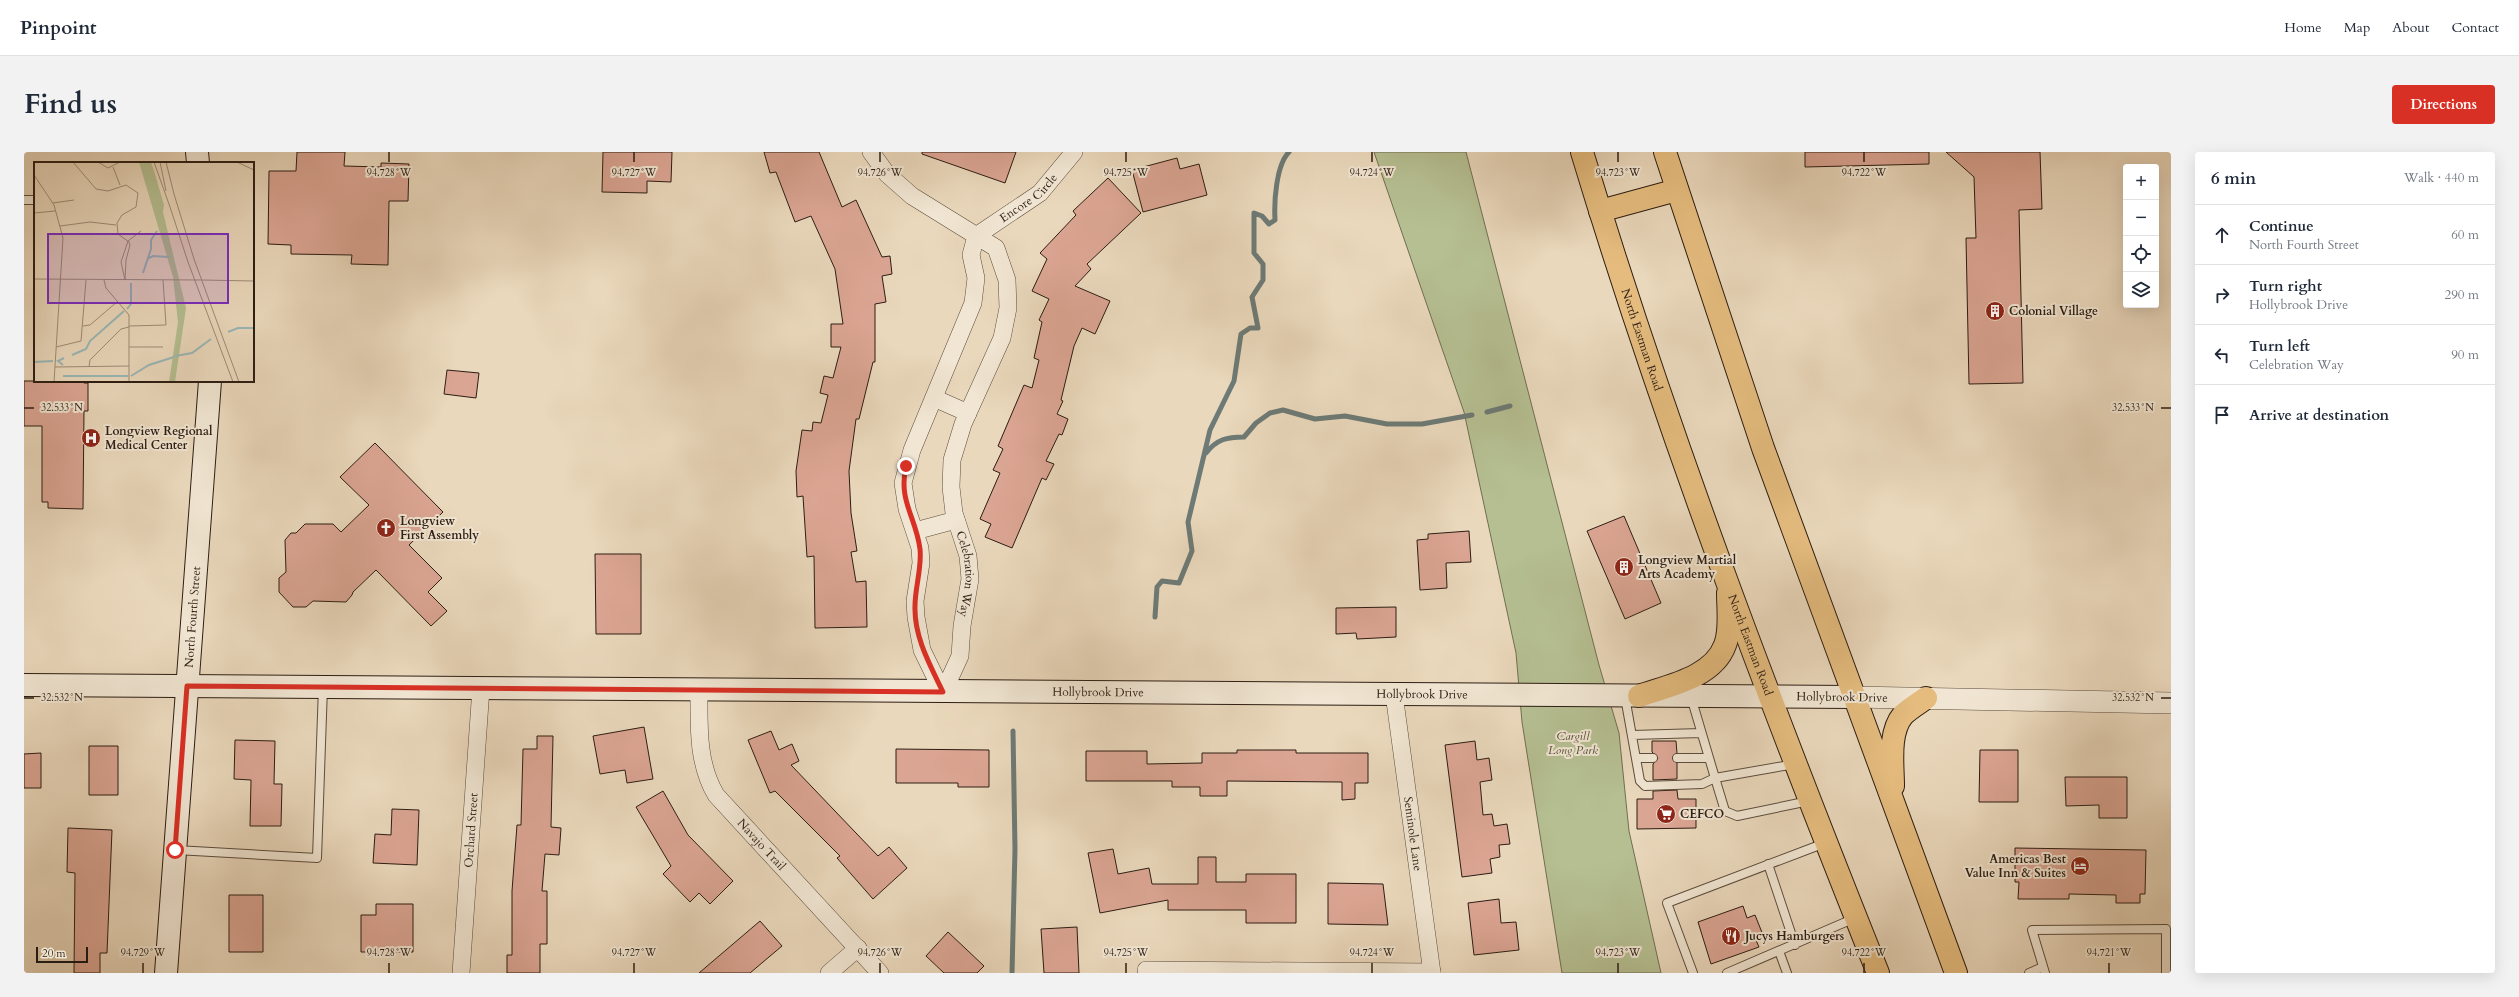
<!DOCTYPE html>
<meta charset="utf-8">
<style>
:root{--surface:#fff;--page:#f2f2f3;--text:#1f2937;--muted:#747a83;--line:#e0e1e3;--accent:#d93025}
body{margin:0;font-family:Cardo,serif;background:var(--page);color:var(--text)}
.controls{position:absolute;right:12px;top:12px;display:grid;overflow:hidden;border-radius:4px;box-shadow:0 4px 16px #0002}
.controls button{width:36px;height:36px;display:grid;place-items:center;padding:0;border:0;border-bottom:1px solid var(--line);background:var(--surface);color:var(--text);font:20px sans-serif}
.scale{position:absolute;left:12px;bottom:10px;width:52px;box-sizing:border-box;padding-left:4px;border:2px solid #2c1d13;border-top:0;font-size:11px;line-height:14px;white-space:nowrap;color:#2c1d13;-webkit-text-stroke:3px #f1e6d3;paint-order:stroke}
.stop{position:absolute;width:12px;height:12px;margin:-9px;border:3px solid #d93025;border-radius:50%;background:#fff}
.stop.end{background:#d93025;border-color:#fff;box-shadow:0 1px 4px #0008}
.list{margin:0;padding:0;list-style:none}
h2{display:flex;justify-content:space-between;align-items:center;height:52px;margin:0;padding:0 16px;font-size:17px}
h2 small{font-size:13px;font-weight:400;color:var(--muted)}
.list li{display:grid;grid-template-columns:26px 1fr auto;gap:12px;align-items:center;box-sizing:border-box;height:60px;padding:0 16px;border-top:1px solid var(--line)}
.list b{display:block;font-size:15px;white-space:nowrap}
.list p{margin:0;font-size:13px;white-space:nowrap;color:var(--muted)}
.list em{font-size:13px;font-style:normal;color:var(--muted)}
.icon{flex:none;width:22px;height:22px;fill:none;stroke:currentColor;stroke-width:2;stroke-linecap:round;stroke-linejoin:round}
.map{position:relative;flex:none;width:2147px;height:821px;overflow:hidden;border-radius:4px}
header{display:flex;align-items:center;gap:24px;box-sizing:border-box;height:56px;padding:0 20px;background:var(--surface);border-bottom:1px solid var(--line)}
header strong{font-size:19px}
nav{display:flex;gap:22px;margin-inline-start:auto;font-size:14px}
.intro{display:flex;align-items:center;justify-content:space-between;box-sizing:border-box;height:96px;padding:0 24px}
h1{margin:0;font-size:28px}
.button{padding:10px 18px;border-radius:4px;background:var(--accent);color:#fff;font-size:14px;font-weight:700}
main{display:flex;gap:24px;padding:0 24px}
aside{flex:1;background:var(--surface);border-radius:4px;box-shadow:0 4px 16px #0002}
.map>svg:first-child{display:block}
</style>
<header>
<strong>Pinpoint</strong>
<nav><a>Home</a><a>Map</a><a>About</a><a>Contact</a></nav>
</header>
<div class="intro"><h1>Find us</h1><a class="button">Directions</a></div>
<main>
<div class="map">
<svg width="2147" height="821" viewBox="0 0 2147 821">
<rect width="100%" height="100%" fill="#ead8bc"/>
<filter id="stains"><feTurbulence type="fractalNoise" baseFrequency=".005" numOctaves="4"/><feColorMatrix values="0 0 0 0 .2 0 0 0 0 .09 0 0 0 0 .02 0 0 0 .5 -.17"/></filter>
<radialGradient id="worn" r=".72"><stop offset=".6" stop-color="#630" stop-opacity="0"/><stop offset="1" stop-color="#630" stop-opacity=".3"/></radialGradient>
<path fill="#b5bf92" stroke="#706e52" d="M 1350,0 L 1442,0 L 1575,513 L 1595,581 L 1605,679 L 1637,821 L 1538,821 L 1498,570 L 1492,501 L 1440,260 Z"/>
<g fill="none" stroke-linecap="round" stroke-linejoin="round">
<path stroke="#6d7a75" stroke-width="5" d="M 1463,260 L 1486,254
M 1182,301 C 1193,287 1203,285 1220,285 L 1232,271 L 1246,261 L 1259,258 L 1291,267 L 1321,264 L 1363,272 L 1398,272 L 1448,263
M 1131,465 L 1133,435 L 1138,429 L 1155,431 L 1168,399 L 1164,370 L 1186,278 L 1210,229 L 1217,182 L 1226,176 L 1234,176 L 1228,145 L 1239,128 L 1239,112 L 1230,101 L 1230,61 L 1238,64 L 1245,72 L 1251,68 C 1250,50 1252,13 1265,0
M 988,821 L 991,697 L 989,579"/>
</g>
<path fill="#dba593" stroke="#2c1d13" d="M 273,0 L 321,0 L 320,14 L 357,15 L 357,11 L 385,12 L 384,49 L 365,49 L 364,113 L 327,112 L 328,103 L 267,102 L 267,93 L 244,92 L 245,19 L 272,19 Z
M 579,0 L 648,0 L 647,30 L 623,29 L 623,41 L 578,40 Z
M 740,0 L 795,0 L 818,55 L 832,48 L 858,105 L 866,104 L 868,122 L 858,124 L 862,150 L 851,152 L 851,210 L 849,210 L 835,267 L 832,267 L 825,319 L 827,361 L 833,399 L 827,400 L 832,430 L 842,429 L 843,475 L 791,476 L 790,404 L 783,405 L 779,344 L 773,345 L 772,319 L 778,278 L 788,279 L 789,270 L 797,271 L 804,243 L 796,241 L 800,224 L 809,226 L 817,195 L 807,195 L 807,172 L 819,172 L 811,117 L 787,64 L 771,70 L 752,20 L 746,21 Z
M 898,0 L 992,0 L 981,31 L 898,2 Z
M 1781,0 L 1905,0 L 1905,12 L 1781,15 Z
M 1922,0 L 2016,0 L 2018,57 L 1995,58 L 1999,231 L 1945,232 L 1942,86 L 1952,86 L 1950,25 Z
M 1153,6 L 1156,17 L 1175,12 L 1183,43 L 1119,60 L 1108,18 Z
M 1084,26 L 1117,61 L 1063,112 L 1067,117 L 1051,134 L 1086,149 L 1071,182 L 1058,176 L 1050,194 L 1037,248 L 1039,249 L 1033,262 L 1044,267 L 1038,283 L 1035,282 L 1022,309 L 1030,312 L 1022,328 L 1018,326 L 988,396 L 961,385 L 967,372 L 956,367 L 976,321 L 969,318 L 979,297 L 974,294 L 1000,233 L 1008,236 L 1015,208 L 1010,206 L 1018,170 L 1015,168 L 1025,147 L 1008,139 L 1023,107 L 1016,101 L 1052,63 L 1049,59 Z
M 423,218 L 455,221 L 452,246 L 420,242 Z
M 0,229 L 60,229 L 60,231 L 64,231 L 64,259 L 60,259 L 59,357 L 24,356 L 24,350 L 18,350 L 18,274 L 0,274 Z
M 351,291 L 419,360 L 385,393 L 418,426 L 404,440 L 423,459 L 407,474 L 352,418 L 329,440 L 328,443 L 322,450 L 289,449 L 282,455 L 269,455 L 255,440 L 255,426 L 262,420 L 261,388 L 267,381 L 272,381 L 281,372 L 309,372 L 317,380 L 345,353 L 316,325 Z
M 1600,364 L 1637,451 L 1601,467 L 1563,379 Z
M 1445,379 L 1447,410 L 1422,411 L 1423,436 L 1396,438 L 1393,388 L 1404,387 L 1404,382 Z
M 571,402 L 617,402 L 617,482 L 572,482 Z
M 1372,455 L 1372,485 L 1333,487 L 1332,481 L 1312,482 L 1312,456 Z
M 620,575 L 629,627 L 603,631 L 601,618 L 576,622 L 569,584 Z
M 747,579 L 755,598 L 768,592 L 775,609 L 767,613 L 854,704 L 865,695 L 883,716 L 849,747 L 813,706 L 816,704 L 751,639 L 746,641 L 724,588 Z
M 513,584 L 529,584 L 527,675 L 537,676 L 535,703 L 521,702 L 518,739 L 523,739 L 523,792 L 516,792 L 516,821 L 483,821 L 483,803 L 488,803 L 488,739 L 493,673 L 497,673 L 499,597 L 513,597 Z
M 211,588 L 251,589 L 250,632 L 258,632 L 257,674 L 226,674 L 227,628 L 210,627 Z
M 1451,589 L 1453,608 L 1465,606 L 1468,628 L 1456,630 L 1459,663 L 1468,662 L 1470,674 L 1483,672 L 1486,692 L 1475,693 L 1476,705 L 1466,707 L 1468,721 L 1438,725 L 1421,593 Z
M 1628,589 L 1652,589 L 1653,601 L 1648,606 L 1653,611 L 1653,627 L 1629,628 L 1629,612 L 1634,606 L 1628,600 Z
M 65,594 L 94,594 L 94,643 L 65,643 Z
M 872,597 L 965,598 L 965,635 L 934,635 L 934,631 L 872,631 Z
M 1213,598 L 1272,598 L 1272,601 L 1344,601 L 1344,631 L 1331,631 L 1331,647 L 1318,648 L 1318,630 L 1203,629 L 1203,644 L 1176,644 L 1176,635 L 1148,635 L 1148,629 L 1062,629 L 1062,599 L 1123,599 L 1123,612 L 1178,611 L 1178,601 L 1213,601 Z
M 1956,598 L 1994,598 L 1994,650 L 1955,650 Z
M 17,601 L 17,636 L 0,636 L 0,602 Z
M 2041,625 L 2103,625 L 2103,666 L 2075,666 L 2075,653 L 2042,654 Z
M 1653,638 L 1654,647 L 1672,647 L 1672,676 L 1613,677 L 1613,647 L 1629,647 L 1629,639 Z
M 639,639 L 664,683 L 709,729 L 686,752 L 675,741 L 666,750 L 639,722 L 647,714 L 612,655 Z
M 368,657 L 395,658 L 393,713 L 349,711 L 351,682 L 367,683 Z
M 44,676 L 88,678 L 83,801 L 76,801 L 76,821 L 50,821 L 51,721 L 43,720 Z
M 1991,696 L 2122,698 L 2121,742 L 2116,742 L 2116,751 L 2092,751 L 2092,743 L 2045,742 L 2045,747 L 1994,747 L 1995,730 L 1991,730 Z
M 1089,697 L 1094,722 L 1125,716 L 1128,732 L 1174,732 L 1174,705 L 1192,705 L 1192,730 L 1222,730 L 1222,722 L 1272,722 L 1272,771 L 1222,771 L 1222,758 L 1144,758 L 1144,748 L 1076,761 L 1064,701 Z
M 1304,731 L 1359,732 L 1364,773 L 1304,772 Z
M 205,743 L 239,743 L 239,800 L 205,800 Z
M 1475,747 L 1477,771 L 1492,770 L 1495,798 L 1450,803 L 1444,751 Z
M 352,752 L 389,752 L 389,800 L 337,800 L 337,763 L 352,763 Z
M 1719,754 L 1723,766 L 1731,763 L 1739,783 L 1731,786 L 1735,795 L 1687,812 L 1674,770 Z
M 736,769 L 758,794 L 726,821 L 675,821 Z
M 1053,775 L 1055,821 L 1020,821 L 1017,777 Z
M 924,780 L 960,814 L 953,821 L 920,821 L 902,804 Z"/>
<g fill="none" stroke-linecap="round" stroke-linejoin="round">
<g stroke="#5c4c3d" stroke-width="10">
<path id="service" d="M 0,48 L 11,48
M 1601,545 L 1616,629 L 1621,634 L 1678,632 L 1691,626 L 1667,545
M 1608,583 L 1677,581
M 1612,606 L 1629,606
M 1653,606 L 1684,606
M 1771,612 L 1691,626 L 1701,659 L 1713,664 L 1785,649
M 152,698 L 293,706 L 299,535
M 1744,712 L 1771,793
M 1755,799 L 1763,821
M 1669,821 L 1643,751 L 1801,691
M 1703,821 L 1831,766
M 2005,821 L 2019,815
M 2021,821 L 2008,778 L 2142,777 L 2142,821"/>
</g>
<g stroke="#5c4c3d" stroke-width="18">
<g id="minor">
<path id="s1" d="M 847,0 L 863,22 L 888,44 L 972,96 L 983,128 L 984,156 L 978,186 L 939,272 L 928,308 L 927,335 L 930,361 L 944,404 L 946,427 L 938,474 L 936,504 L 919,541 L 898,498 L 892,465 L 891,449 L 897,411 L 896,396 L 883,357 L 879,331 L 888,298 L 949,151 L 952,126 L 947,103 L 952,84"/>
<path id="s2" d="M 952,84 L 1016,41 L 1050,0"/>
<path d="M 910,246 L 944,261"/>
<path d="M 891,379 L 932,368"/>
<path id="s3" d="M 675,538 C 675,574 673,611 692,643 L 856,821"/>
<path id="s4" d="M 1370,542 L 1408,821"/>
<path d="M 1122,818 L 1408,820"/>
<path id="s5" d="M 437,821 L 457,536"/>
<path d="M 805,821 L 834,796"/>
</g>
</g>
<g stroke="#5c4c3d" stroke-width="22">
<path id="tertiary" d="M 1830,545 L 2147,551"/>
</g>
<g stroke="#2c1d13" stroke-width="24">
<g id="secondary">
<path d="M 173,0 L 174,11"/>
<path id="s6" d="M 0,533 L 1830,545"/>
<path id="s7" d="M 142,821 L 186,229"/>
</g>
</g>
<g stroke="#2c1d13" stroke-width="24">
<g id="primary">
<path id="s8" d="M 1558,0 C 1642,278 1746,551 1854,821"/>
<path d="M 1641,0 L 1739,296 L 1932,821"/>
<path d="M 1576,59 L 1653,38"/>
<path d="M 1615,544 C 1643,534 1689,526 1701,493 C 1707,478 1704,457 1704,441"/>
<path d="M 1869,634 C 1869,613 1864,581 1879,563 C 1885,557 1895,551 1902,546"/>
</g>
</g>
<use href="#service" stroke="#f1e6d3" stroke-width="8"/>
<use href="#minor" stroke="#f1e6d3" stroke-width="17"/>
<use href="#tertiary" stroke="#f1e6d3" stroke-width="21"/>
<use href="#secondary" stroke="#f1e6d3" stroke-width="22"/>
<use href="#primary" stroke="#e5bc7e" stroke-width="22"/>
</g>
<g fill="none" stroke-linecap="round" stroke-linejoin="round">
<path stroke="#d93025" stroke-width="5" d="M 151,698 L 163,534 L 919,540 C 906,513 890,485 891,454 C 891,435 898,416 896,397 C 892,365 874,349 882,314"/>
</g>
<path fill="none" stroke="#2c1d13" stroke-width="1.5" d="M 365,0 L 365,10M 610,0 L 610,10M 856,0 L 856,10M 1102,0 L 1102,10M 1348,0 L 1348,10M 1594,0 L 1594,10M 1840,0 L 1840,10M 0,256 L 10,256M 2137,256 L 2147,256M 0,546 L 10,546M 2137,546 L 2147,546M 119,811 L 119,821M 365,811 L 365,821M 610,811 L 610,821M 856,811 L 856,821M 1102,811 L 1102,821M 1348,811 L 1348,821M 1594,811 L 1594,821M 1840,811 L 1840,821M 2085,811 L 2085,821"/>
<defs>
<g id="building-disc" transform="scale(1)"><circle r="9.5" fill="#8f2418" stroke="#f1e6d3"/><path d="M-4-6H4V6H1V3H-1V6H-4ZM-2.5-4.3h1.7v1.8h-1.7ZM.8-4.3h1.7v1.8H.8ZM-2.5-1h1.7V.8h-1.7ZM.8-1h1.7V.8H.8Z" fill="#fff"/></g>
<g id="hospital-disc" transform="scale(1)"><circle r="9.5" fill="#8f2418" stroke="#f1e6d3"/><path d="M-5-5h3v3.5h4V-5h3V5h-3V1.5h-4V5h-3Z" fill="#fff"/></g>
<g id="church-disc" transform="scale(1)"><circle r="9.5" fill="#8f2418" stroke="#f1e6d3"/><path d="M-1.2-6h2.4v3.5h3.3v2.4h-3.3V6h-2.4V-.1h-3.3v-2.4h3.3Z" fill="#fff"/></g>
<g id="supermarket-disc" transform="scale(1)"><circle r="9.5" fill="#8f2418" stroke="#f1e6d3"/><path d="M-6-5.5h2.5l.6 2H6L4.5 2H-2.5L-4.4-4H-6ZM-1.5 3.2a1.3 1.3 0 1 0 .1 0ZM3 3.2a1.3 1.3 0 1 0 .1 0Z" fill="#fff"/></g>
<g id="hotel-disc" transform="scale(1)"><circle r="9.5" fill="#8f2418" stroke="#f1e6d3"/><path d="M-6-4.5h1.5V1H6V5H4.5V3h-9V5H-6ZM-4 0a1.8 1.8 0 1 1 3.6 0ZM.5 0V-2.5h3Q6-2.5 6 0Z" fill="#fff"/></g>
<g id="restaurant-disc" transform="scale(1)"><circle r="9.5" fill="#8f2418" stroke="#f1e6d3"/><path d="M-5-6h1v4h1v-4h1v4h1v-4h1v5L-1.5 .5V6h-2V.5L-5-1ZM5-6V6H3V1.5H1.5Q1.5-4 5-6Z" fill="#fff"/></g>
</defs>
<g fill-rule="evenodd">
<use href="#building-disc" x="1971" y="159"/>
<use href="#hospital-disc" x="67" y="286"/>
<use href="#church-disc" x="362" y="376"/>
<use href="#building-disc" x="1600" y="415"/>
<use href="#supermarket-disc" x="1642" y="662"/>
<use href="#hotel-disc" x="2056" y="714"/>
<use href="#restaurant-disc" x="1707" y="784"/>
</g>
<g text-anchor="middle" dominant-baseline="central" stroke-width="4" stroke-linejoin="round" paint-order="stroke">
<g font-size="12" fill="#2c1d13" stroke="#f1e6d3">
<text stroke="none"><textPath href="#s2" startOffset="65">Encore Circle</textPath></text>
<text stroke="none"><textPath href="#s8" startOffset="197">North Eastman Road</textPath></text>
<text stroke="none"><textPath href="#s1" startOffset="500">Celebration Way</textPath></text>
<text stroke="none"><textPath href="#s7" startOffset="357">North Fourth Street</textPath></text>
<text stroke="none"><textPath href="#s8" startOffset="521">North Eastman Road</textPath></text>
<text stroke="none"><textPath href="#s6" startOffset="1074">Hollybrook Drive</textPath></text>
<text stroke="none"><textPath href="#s6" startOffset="1398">Hollybrook Drive</textPath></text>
<text transform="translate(1818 545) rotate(1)">Hollybrook Drive</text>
<text stroke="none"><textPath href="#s5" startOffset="143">Orchard Street</textPath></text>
<text stroke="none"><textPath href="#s4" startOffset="141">Seminole Lane</textPath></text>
<text stroke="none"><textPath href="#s3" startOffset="175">Navajo Trail</textPath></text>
</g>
<g font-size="12" font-weight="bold" fill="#2c1d13" stroke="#f1e6d3" text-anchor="start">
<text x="1985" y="159">Colonial Village</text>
<text x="81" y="279">Longview Regional<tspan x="81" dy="14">Medical Center</tspan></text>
<text x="376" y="369">Longview<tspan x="376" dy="14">First Assembly</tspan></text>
<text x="1614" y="408">Longview Martial<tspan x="1614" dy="14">Arts Academy</tspan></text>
<text x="1656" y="662">CEFCO</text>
<text x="2042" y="707" text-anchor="end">Americas Best<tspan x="2042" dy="14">Value Inn &amp; Suites</tspan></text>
<text x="1721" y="784">Jucys Hamburgers</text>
</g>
<g font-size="12" font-style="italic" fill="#554e39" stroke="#f1e6d3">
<text x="1549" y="584">Cargill<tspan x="1549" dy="14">Long Park</tspan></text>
</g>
</g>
<g transform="translate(10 10)">
<rect width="220" height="220" fill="#ead8bc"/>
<path d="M 105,0 L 117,0 L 121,12 L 130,43 L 129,50 L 152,146 L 141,220 L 135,220 L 144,160 L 139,115 Z" fill="#b5bf92"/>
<path fill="none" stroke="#99b8b7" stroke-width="2" d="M 113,97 L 119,94 L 135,95M 109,111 L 117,87 L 117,78 L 123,69M 93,147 L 97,142 L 97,121M 194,170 L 204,166 L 220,166M 38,193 L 52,187 L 56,179 L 90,149M 141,194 L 158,191 L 177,177M 0,200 L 19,199M 29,203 L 24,199 L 30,196M 29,214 L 94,214M 97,214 L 115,203 L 140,195"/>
<path fill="none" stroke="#9e8d78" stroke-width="1" d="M 39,0 L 62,27 L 74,29 L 92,23 L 104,31 L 102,45 L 88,53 L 83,61 L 84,72 L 95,80 L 96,83 L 92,98 L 91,118 L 87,100 L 94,79M 64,0 L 74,6 L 86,0M 120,0 L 136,45M 126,0 L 132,29M 132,0 L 140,32M 203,0 L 220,8M 79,5 L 86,23M 0,13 L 20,43 L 29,76 L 20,220M 140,32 L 160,97 L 205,220M 19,41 L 40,38M 136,45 L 154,100 L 199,220M 0,51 L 21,49M 26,64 L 56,60 L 82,63M 94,79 L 107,69M 0,117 L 167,118M 70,118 L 72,126 L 95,153 L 95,220M 168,118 L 220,119M 108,141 L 132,141M 49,164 L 56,163 L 84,139M 95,164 L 132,163 L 129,118M 22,185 L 47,179 L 52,118M 95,185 L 129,185M 21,205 L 95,204M 55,205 L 56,198 L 87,167 L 95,165"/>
<path fill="#7b2cbf" fill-opacity="0.15" stroke="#7b2cbf" stroke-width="2" d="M 14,72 L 194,72 L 194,141 L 14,141 Z"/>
<rect width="220" height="220" fill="none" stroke="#2c1d13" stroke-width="2"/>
</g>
<g font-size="10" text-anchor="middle" fill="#2c1d13" stroke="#f1e6d3" stroke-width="4" stroke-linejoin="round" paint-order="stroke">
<text x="365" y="24">94.728°W</text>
<text x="610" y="24">94.727°W</text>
<text x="856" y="24">94.726°W</text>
<text x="1102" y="24">94.725°W</text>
<text x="1348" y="24">94.724°W</text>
<text x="1594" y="24">94.723°W</text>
<text x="1840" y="24">94.722°W</text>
<text x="38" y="259">32.533°N</text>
<text x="2109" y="259">32.533°N</text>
<text x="38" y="549">32.532°N</text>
<text x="2109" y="549">32.532°N</text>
<text x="119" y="804">94.729°W</text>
<text x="365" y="804">94.728°W</text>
<text x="610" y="804">94.727°W</text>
<text x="856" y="804">94.726°W</text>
<text x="1102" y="804">94.725°W</text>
<text x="1348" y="804">94.724°W</text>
<text x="1594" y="804">94.723°W</text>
<text x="1840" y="804">94.722°W</text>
<text x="2085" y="804">94.721°W</text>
</g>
<rect width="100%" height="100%" filter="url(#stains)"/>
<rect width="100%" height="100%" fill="url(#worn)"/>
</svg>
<div class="controls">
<button>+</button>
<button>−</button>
<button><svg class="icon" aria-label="locate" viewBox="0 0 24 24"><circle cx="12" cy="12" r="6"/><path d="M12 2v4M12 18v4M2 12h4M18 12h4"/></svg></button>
<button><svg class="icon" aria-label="layers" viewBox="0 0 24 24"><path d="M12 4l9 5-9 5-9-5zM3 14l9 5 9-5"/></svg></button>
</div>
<div class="scale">20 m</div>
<div class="stop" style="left:151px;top:698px"></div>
<div class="stop end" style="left:882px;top:314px"></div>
</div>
<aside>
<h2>6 min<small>Walk · 440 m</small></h2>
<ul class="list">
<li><svg class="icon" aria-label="ahead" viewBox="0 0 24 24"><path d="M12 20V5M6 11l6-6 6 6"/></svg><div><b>Continue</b><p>North Fourth Street</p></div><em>60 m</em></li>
<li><svg class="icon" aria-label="right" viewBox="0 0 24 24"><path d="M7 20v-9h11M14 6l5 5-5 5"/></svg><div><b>Turn right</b><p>Hollybrook Drive</p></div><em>290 m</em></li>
<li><svg class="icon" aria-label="left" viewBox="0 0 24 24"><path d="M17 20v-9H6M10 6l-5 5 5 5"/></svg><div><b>Turn left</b><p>Celebration Way</p></div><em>90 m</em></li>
<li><svg class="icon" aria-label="arrive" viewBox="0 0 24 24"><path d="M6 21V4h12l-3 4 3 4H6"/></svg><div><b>Arrive at destination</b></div></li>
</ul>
</aside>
</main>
